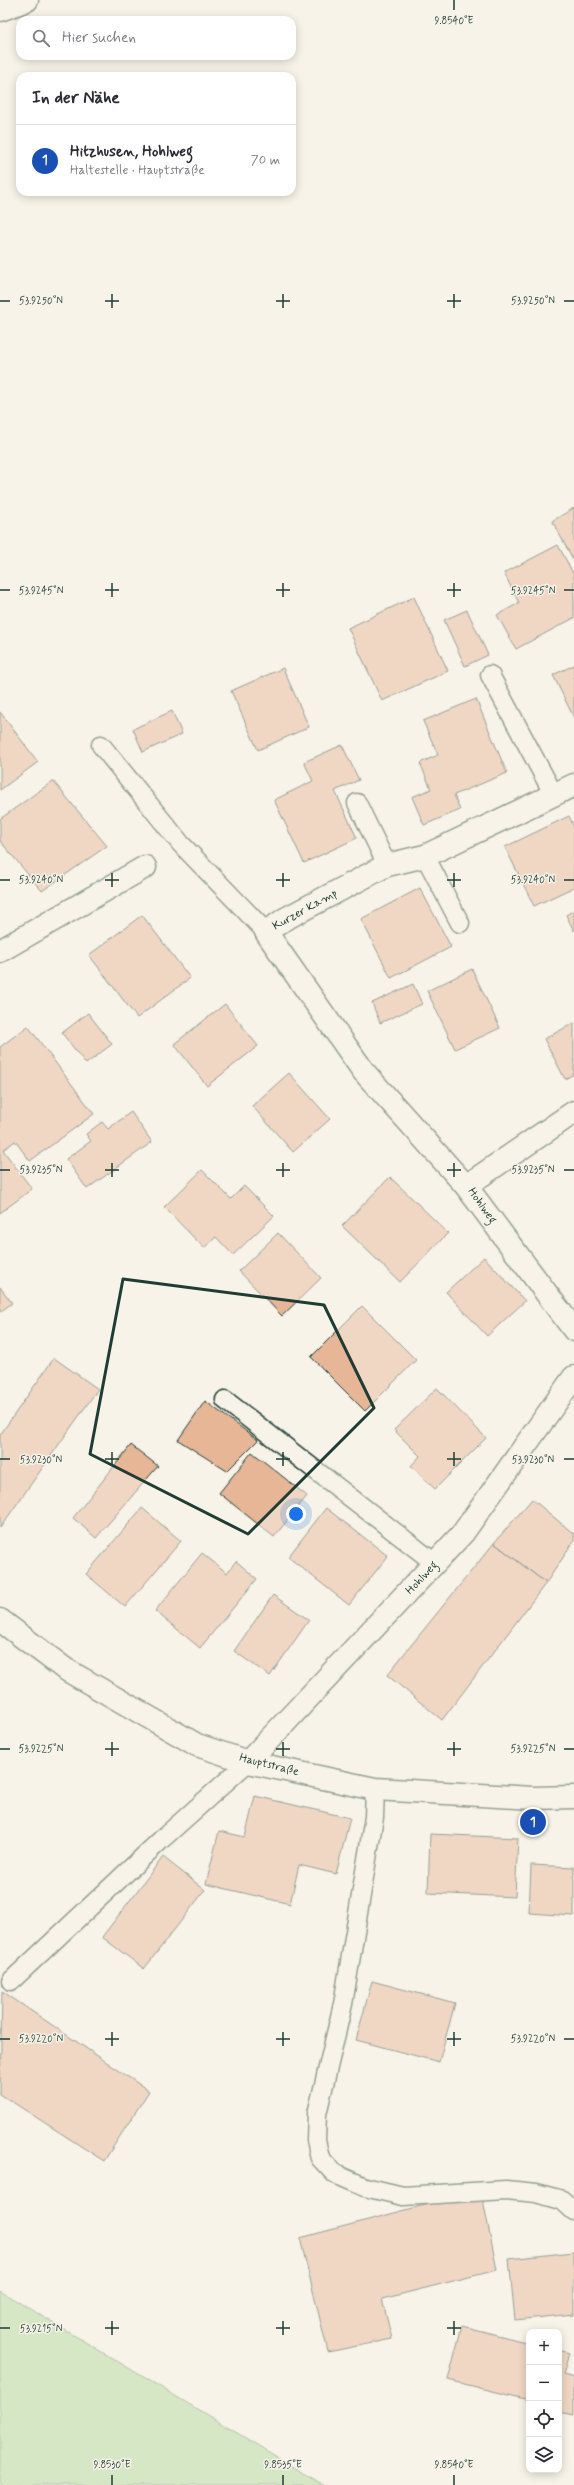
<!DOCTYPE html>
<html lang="de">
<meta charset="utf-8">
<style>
:root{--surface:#fff;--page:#f2f2f3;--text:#2b2b33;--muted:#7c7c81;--line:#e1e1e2;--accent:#1f3d34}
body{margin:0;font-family:Mynerve,sans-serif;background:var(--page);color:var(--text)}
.controls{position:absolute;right:12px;bottom:12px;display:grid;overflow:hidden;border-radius:8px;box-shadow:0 2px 10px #0003}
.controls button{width:36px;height:36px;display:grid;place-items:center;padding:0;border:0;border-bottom:1px solid var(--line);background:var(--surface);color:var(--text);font:20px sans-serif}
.you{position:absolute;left:296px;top:1514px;width:14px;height:14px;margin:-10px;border:3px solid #fff;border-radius:50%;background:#1a73e8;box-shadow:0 0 0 6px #1a73e833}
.badge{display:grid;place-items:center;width:26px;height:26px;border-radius:50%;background:var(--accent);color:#fff;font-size:13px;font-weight:700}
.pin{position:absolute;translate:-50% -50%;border:2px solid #fff;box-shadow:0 1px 4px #0006}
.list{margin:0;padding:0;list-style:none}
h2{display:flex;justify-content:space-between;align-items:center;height:52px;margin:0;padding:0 16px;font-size:17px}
h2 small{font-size:13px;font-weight:400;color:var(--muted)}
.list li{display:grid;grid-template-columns:26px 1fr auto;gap:12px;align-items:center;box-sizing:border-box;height:72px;padding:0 16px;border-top:1px solid var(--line)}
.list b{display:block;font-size:15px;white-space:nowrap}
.list p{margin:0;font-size:13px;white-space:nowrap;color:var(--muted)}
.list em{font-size:13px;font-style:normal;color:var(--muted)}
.icon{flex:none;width:22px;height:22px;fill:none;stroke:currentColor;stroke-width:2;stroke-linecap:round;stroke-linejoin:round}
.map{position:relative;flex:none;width:574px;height:2485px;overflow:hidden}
.search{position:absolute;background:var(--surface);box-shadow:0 2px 10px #0003;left:16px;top:16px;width:280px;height:44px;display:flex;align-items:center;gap:10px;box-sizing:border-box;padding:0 14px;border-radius:12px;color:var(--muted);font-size:15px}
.panel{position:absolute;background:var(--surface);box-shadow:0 2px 10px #0003;left:16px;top:72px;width:280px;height:124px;border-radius:12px}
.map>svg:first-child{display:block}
</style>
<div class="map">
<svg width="574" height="2485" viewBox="0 0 574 2485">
<rect width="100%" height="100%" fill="#f7f3e8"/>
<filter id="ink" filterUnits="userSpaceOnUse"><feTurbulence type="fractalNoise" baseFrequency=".025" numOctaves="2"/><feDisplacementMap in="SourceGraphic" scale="8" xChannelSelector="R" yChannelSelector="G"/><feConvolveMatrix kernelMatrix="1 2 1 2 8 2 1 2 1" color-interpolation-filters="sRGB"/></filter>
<g filter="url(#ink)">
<path fill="#aad999" stroke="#648b66" d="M 0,2291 L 324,2485 L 0,2485 Z"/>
<path fill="#e6b697" stroke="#1f3d34" d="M 574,508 L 574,561 L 552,521 Z
M 558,545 L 574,575 L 574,618 L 516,649 L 497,615 L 519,603 L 504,573 Z
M 414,597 L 448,671 L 382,701 L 348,628 Z
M 467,610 L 488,655 L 465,666 L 444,620 Z
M 574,665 L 574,718 L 553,675 Z
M 283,668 L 309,727 L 258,750 L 231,691 Z
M 476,699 L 507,773 L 454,795 L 460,810 L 424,825 L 412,797 L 431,789 L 420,763 L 438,755 L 423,721 Z
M 172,711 L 182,734 L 143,752 L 133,729 Z
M 0,712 L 38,762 L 0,790 Z
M 342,745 L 359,780 L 335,791 L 357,838 L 304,863 L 274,800 L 313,781 L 304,762 Z
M 53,781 L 107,846 L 42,891 L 0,841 L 0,819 Z
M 569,816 L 574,827 L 574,887 L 534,906 L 505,847 Z
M 420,888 L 451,947 L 391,978 L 361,919 Z
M 574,910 L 574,931 L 566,915 Z
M 142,915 L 190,978 L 137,1018 L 89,955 Z
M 472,969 L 500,1028 L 455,1049 L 427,991 Z
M 413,984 L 422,1004 L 380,1023 L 372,1003 Z
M 225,1004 L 258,1046 L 207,1086 L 174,1044 Z
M 88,1013 L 112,1044 L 86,1064 L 62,1033 Z
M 574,1023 L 574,1074 L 565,1079 L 544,1039 Z
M 28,1026 L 94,1114 L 30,1161 L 15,1141 L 3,1150 L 32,1189 L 0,1213 L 0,1047 Z
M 289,1073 L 330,1119 L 293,1152 L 252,1106 Z
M 131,1112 L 152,1142 L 87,1189 L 66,1159 L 91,1141 L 86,1134 L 102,1122 L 108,1129 Z
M 202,1170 L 231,1199 L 244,1186 L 274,1216 L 233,1255 L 216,1237 L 204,1248 L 164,1207 Z
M 390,1177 L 448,1233 L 400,1282 L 342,1226 Z
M 278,1233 L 321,1278 L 282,1316 L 239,1271 Z
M 484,1257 L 525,1301 L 487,1336 L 446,1292 Z
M 0,1287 L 12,1303 L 0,1312 Z
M 362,1306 L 416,1360 L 365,1411 L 311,1357 Z
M 54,1358 L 98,1389 L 0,1528 L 0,1435 Z
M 437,1388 L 486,1438 L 435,1489 L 411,1466 L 420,1456 L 394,1430 Z
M 205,1401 L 258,1440 L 227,1471 L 178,1440 Z
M 131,1445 L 158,1466 L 96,1538 L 73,1518 Z
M 252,1452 L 307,1496 L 274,1537 L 219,1493 Z
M 532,1499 L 574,1534 L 574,1541 L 546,1583 L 494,1543 Z
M 142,1508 L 181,1541 L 125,1607 L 86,1574 Z
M 326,1508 L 388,1556 L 349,1605 L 288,1557 Z
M 494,1543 L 546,1583 L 442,1720 L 387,1675 Z
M 202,1553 L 227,1573 L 236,1561 L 257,1579 L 200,1648 L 155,1611 Z
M 273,1595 L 309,1620 L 270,1676 L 234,1651 Z
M 255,1796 L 350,1818 L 336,1874 L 299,1865 L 290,1904 L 206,1884 L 219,1831 L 245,1837 Z
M 430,1834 L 518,1838 L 515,1897 L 428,1893 Z
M 163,1857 L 205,1890 L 144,1969 L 102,1937 Z
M 531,1865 L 574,1867 L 574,1916 L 529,1913 Z
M 372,1981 L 455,2003 L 439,2062 L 356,2040 Z
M 2,1991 L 149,2091 L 104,2161 L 0,2094 Z
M 481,2190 L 497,2270 L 382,2299 L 392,2339 L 328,2352 L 300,2238 Z
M 574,2252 L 574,2314 L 515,2320 L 509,2259 Z
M 462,2326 L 529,2343 L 529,2400 L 448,2380 Z
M 559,2350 L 569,2353 L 563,2375 L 574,2378 L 574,2415 L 559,2412 Z"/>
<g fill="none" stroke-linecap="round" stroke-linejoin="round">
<g stroke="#1f3d34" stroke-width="21">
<path id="lane" d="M 490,675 L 554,795
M 101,745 L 181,844 L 266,932
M 357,803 L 387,865
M 425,856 L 460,923
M 225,1400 L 436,1564
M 375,1789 L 374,1817 L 343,2004 L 317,2114 L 316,2140 L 320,2158 L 335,2174 L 365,2187 L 403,2196 L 506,2190 L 536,2193 L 562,2200 L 574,2211
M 11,1981 L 162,1839 L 248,1762"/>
</g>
<g stroke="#1f3d34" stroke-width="25">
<path id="street" d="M 0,10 L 27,0
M 0,951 L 145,867
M 574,1112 L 466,1186 L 574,1330
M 466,1186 L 364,1072 L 266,932 L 285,919 L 387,865 L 425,856 L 574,785
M 248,1762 L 463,1533 L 574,1377"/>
</g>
<g stroke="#1f3d34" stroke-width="25">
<path id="secondary" d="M 0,1620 L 65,1669 L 197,1745 L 248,1762 L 375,1789 L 533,1798 L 574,1797"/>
</g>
<use href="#lane" stroke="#f7f3e8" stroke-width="18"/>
<use href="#street" stroke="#f7f3e8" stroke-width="22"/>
<use href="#secondary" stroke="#f7f3e8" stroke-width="22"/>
</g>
</g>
<path d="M0 0H574V2485H0ZM 123,1279 L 324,1305 L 374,1408 L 248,1534 L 90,1454 Z" fill="#f7f3e8" fill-opacity=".55" fill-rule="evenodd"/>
<path fill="none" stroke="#1f3d34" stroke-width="3" stroke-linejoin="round" d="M 123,1279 L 324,1305 L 374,1408 L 248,1534 L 90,1454 Z"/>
<path fill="none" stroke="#1f3d34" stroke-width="1.5" d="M 454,0 L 454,10M 112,294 L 112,308M 283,294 L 283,308M 454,294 L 454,308M 0,301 L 10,301M 105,301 L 119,301M 276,301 L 290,301M 447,301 L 461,301M 564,301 L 574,301M 112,583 L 112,597M 283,583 L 283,597M 454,583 L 454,597M 0,590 L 10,590M 105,590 L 119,590M 276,590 L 290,590M 447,590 L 461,590M 564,590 L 574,590M 112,873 L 112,887M 283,873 L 283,887M 454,873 L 454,887M 0,880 L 10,880M 105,880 L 119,880M 276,880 L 290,880M 447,880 L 461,880M 564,880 L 574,880M 112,1163 L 112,1177M 283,1163 L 283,1177M 454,1163 L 454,1177M 0,1170 L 10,1170M 105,1170 L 119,1170M 276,1170 L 290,1170M 447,1170 L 461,1170M 564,1170 L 574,1170M 112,1452 L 112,1466M 283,1452 L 283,1466M 454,1452 L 454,1466M 0,1459 L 10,1459M 105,1459 L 119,1459M 276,1459 L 290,1459M 447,1459 L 461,1459M 564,1459 L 574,1459M 112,1742 L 112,1756M 283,1742 L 283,1756M 454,1742 L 454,1756M 0,1749 L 10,1749M 105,1749 L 119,1749M 276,1749 L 290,1749M 447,1749 L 461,1749M 564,1749 L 574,1749M 112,2032 L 112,2046M 283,2032 L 283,2046M 454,2032 L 454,2046M 0,2039 L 10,2039M 105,2039 L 119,2039M 276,2039 L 290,2039M 447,2039 L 461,2039M 564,2039 L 574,2039M 112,2321 L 112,2335M 283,2321 L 283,2335M 454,2321 L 454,2335M 0,2328 L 10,2328M 105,2328 L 119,2328M 276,2328 L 290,2328M 447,2328 L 461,2328M 112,2475 L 112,2485M 283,2475 L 283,2485M 454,2475 L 454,2485"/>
<g text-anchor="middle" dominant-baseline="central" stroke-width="3" stroke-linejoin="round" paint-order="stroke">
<g font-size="12" fill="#1f3d34" stroke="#f7f3e8">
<text transform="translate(305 910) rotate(-29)">Kurzer Kamp</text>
<text transform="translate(482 1206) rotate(55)">Hohlweg</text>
<text transform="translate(422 1578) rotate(-47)">Hohlweg</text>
<text transform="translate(269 1765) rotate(14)">Hauptstraße</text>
</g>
</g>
<g font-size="10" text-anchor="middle" fill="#1f3d34" stroke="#f7f3e8" stroke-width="3" stroke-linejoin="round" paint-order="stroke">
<text x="454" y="24">9.8540°E</text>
<text x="41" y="304">53.9250°N</text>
<text x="533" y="304">53.9250°N</text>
<text x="41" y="594">53.9245°N</text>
<text x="533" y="594">53.9245°N</text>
<text x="41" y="883">53.9240°N</text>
<text x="533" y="883">53.9240°N</text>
<text x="41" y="1173">53.9235°N</text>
<text x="533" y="1173">53.9235°N</text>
<text x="41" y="1463">53.9230°N</text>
<text x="533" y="1463">53.9230°N</text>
<text x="41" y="1752">53.9225°N</text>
<text x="533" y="1752">53.9225°N</text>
<text x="41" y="2042">53.9220°N</text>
<text x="533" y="2042">53.9220°N</text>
<text x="41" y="2332">53.9215°N</text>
<text x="112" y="2468">9.8530°E</text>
<text x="283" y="2468">9.8535°E</text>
<text x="454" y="2468">9.8540°E</text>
</g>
</svg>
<div class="controls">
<button>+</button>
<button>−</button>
<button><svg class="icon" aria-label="locate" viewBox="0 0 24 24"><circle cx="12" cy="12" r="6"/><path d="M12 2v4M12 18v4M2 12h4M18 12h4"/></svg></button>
<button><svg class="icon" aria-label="layers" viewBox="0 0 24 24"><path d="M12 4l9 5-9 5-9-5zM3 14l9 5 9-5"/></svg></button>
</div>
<div class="you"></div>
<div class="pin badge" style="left:533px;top:1822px;background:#1a4fb4">1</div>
<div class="search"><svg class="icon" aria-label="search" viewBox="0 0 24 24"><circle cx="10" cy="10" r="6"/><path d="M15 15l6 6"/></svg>Hier suchen</div>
<section class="panel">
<h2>In der Nähe<small></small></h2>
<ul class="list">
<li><span class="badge" style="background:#1a4fb4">1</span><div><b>Hitzhusen, Hohlweg</b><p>Haltestelle · Hauptstraße</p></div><em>70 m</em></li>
</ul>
</section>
</div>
